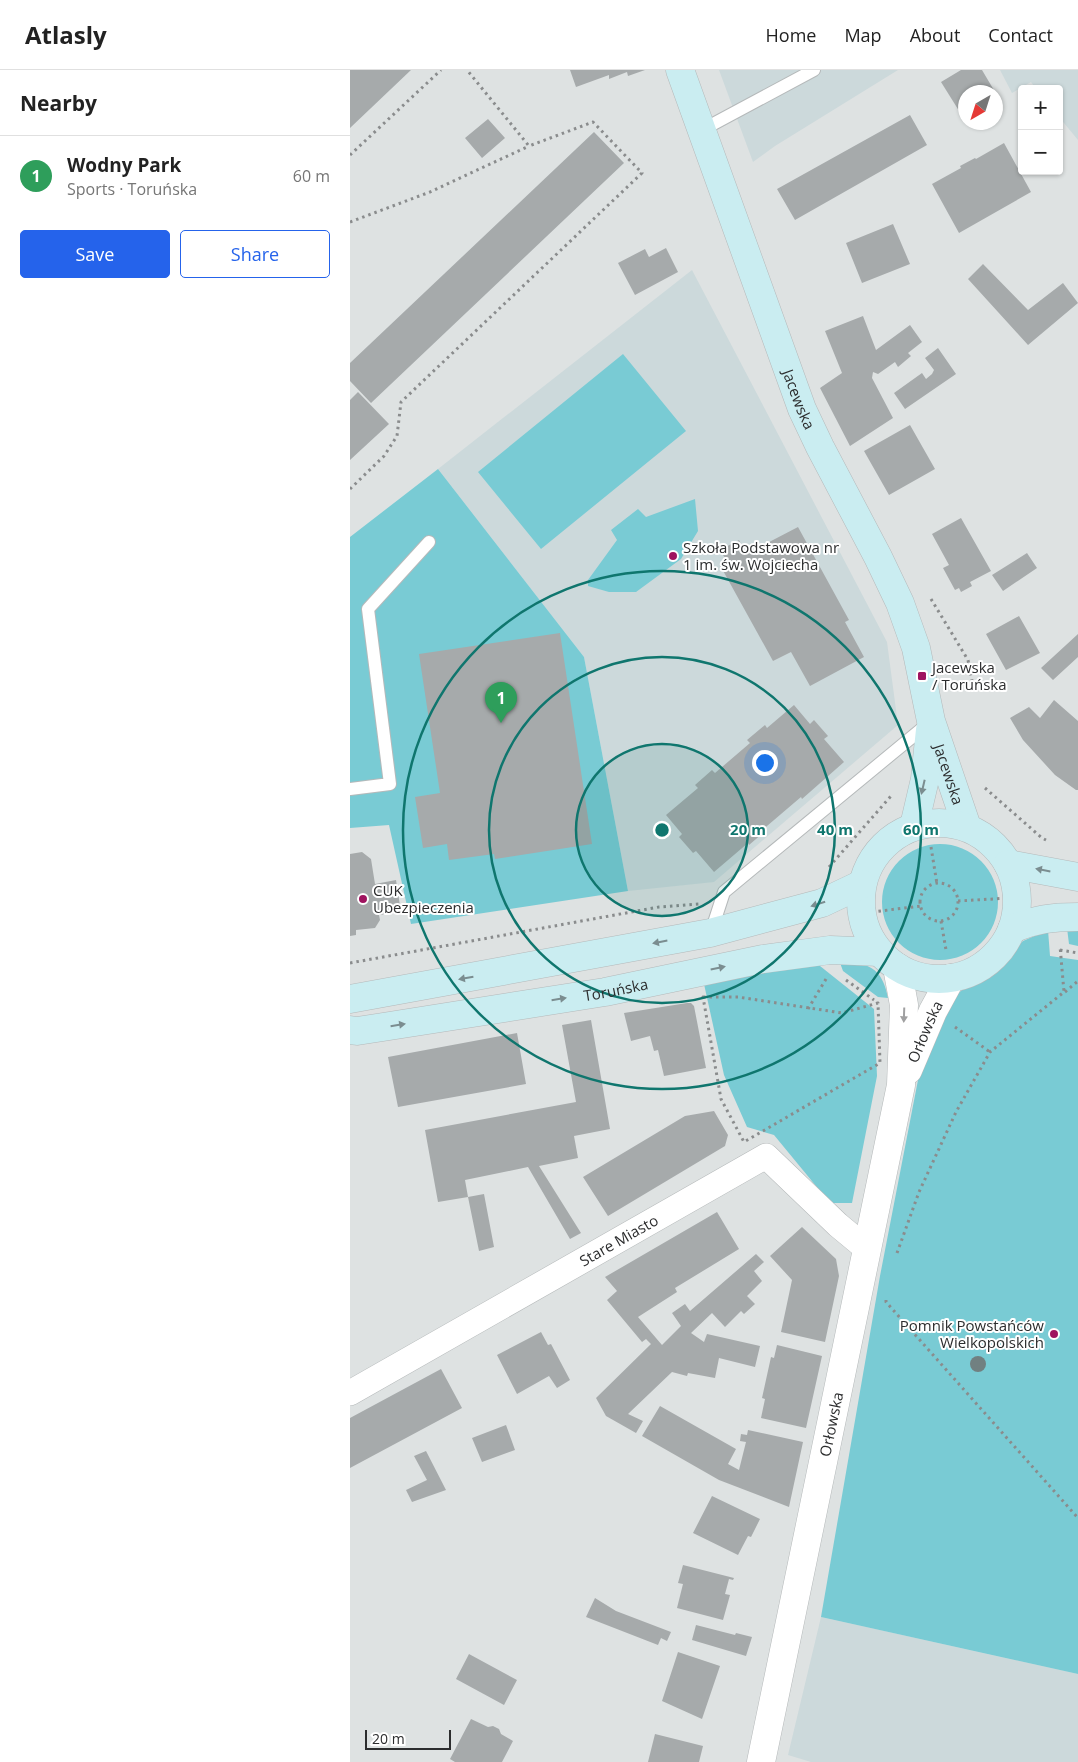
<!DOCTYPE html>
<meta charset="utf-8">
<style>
:root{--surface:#fff;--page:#f2f2f2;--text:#222;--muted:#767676;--line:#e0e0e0;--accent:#2563eb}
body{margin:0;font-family:"Open Sans",sans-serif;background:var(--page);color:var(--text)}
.controls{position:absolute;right:15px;top:15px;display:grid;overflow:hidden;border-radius:5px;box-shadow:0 1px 4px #0004}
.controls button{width:45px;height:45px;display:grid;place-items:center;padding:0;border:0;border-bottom:1px solid var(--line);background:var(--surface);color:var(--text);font:25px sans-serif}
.compass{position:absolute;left:608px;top:15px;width:45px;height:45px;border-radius:50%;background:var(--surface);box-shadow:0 1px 4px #0004;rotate:219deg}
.scale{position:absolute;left:15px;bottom:12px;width:86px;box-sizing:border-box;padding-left:5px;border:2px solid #2c2d2e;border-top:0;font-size:14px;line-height:18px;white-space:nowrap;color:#2c2d2e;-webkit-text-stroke:4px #fff;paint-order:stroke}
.you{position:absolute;left:414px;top:692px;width:18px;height:18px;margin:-12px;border:4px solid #fff;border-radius:50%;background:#1a73e8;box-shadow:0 0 0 8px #1a73e833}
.badge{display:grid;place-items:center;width:32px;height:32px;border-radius:50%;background:var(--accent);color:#fff;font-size:16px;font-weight:700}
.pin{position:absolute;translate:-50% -41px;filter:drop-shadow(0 1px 2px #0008)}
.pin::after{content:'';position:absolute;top:26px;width:18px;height:15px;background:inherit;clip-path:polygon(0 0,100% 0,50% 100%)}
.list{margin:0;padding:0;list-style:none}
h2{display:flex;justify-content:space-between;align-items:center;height:65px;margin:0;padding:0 20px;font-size:21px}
h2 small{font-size:16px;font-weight:400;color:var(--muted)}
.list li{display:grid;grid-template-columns:32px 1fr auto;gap:15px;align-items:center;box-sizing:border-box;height:80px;padding:0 20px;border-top:1px solid var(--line)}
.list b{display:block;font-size:19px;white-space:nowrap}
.list p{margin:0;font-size:16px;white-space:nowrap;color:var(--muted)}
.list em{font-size:16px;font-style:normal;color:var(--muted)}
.actions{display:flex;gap:10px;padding:15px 20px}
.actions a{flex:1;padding:11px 0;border:1px solid var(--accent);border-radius:5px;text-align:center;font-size:18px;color:var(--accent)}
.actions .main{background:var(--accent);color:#fff}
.map{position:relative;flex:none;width:728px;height:1692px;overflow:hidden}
header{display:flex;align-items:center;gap:30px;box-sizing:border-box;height:70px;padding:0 25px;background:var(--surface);border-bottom:1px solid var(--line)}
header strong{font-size:24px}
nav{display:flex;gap:28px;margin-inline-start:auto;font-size:18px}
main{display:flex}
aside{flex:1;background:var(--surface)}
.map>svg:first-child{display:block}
</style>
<header>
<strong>Atlasly</strong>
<nav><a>Home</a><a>Map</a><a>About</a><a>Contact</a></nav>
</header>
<main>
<aside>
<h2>Nearby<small></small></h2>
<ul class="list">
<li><span class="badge" style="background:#2e9e5b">1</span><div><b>Wodny Park</b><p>Sports · Toruńska</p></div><em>60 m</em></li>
</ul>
<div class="actions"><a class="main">Save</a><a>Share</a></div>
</aside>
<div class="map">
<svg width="728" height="1692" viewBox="0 0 728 1692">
<rect width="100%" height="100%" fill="#dee2e2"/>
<path fill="#ccd9db" d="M 369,0 L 548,0 L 425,76 L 403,92 Z
M 650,0 L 728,0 L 728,70 L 709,47 L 709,19 L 686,19 L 681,12 L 662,23 Z
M 342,200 L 537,572 L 548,655 L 364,812 L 278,821 L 234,587 L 88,399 Z
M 471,1547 L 728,1604 L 728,1692 L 461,1692 L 438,1685 Z"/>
<path fill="#79cbd4" d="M 273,284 L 336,361 L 191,479 L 128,402 Z
M 88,399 L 234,587 L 278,821 L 61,854 L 39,755 L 0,758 L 0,467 Z
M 345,429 L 348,461 L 331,489 L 286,522 L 259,522 L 238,516 L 238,510 L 267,470 L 261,460 L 288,439 L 296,447 Z
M532 832a58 58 0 1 1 116 0a58 58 0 1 1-116 0Z
M 728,857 L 728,876 L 719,874 L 717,858 Z
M 698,860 L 700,886 L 728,890 L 728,1604 L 471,1547 L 530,1206 L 568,1010 L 585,959 L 594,936 L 612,920 L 633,910 L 650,897 L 661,882 L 673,871 Z
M 489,890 C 518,894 532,896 538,928 L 528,927 L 493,901 Z
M 465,892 L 524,939 L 527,1006 L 502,1133 L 480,1133 L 424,1065 L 397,1057 L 374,1005 L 354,914 Z"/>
<path fill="#a6aaab" d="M 0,0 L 61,0 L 0,58 Z
M 220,0 L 295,0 L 278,6 L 277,2 L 259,9 L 259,5 L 226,17 Z
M 611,0 L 632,0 L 648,27 L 646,28 L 646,22 L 616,22 L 616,52 L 591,12 Z
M 560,45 L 577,75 L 445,150 L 427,119 Z
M 138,49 L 155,68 L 132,88 L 115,68 Z
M 244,62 L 274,93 L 21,333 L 0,311 L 0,293 Z
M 654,73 L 681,122 L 609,163 L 582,114 L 611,98 L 610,96 L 625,88 L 626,89 Z
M 543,154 L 560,194 L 512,213 L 496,173 Z
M 316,178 L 328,202 L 285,225 L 268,193 L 295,179 L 299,187 Z
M 633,194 L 678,240 L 713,213 L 728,233 L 678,275 L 618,209 Z
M 513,246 L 526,280 L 560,255 L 572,272 L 558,283 L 561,286 L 548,297 L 545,292 L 528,304 L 523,302 L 522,308 L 543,348 L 500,376 L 470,318 L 492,303 L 475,261 Z
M 588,278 L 606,304 L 555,339 L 544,323 L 572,303 L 576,309 L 582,304 L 584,300 L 575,288 Z
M 8,322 L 39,354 L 0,390 L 0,330 Z
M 560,355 L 585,399 L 539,425 L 514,381 Z
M 611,448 L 641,501 L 620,512 L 622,516 L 611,522 L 609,518 L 605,520 L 593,498 L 599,495 L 582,464 Z
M 448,457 L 499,550 L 495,552 L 514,587 L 460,616 L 441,582 L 423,591 L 371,497 L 378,493 L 370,480 L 389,470 L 396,484 Z
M 677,483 L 687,498 L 653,521 L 642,505 Z
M 669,546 L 690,583 L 656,600 L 636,564 Z
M 210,563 L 242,774 L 145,789 L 144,784 L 99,790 L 97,774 L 73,778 L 65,727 L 90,723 L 69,584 Z
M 728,564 L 728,587 L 703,610 L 691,598 Z
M 704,630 L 728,651 L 728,720 L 726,720 L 705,705 L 673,670 L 660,648 L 679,637 L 690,648 Z
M 444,635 L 460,654 L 464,650 L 478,666 L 474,669 L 494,692 L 452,729 L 451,727 L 411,761 L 413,763 L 399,775 L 398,773 L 364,802 L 346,781 L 343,783 L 329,767 L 332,764 L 316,745 L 348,718 L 345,715 L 362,700 L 365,703 L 400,673 L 397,670 L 415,655 L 417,658 Z
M 12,782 L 21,789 L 25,814 L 46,810 L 51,842 L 29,845 L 30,850 L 25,858 L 6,860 L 6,865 L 0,866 L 0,784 Z
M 337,933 L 341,933 L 344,936 L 356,998 L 314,1006 L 308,980 L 304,981 L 300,966 L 281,971 L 274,943 Z
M 241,950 L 260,1059 L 224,1066 L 228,1088 L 189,1096 L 231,1163 L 220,1169 L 178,1097 L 115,1110 L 118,1127 L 88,1132 L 75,1060 L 226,1032 L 212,955 Z
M 167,963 L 176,1014 L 48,1037 L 38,987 Z
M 364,1041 L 378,1065 L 375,1076 L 258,1146 L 233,1107 L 335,1046 Z
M 134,1124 L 144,1177 L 129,1181 L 118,1127 Z
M 367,1142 L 389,1179 L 325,1218 L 327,1222 L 288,1247 L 312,1275 L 331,1256 L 322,1243 L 335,1234 L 340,1241 L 406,1184 L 414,1192 L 404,1201 L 412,1211 L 397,1226 L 405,1234 L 394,1244 L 391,1241 L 375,1257 L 362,1243 L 341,1263 L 354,1272 L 357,1264 L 410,1276 L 405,1297 L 369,1288 L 365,1308 L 338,1303 L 337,1306 L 322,1302 L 278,1344 L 293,1351 L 286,1363 L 256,1346 L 246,1328 L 301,1274 L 296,1269 L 292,1272 L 257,1230 L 267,1221 L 255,1207 Z
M 452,1157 L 486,1189 L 489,1206 L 475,1272 L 431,1262 L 442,1210 L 420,1186 Z
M 191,1262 L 198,1275 L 201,1274 L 220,1310 L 207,1318 L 199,1306 L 167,1324 L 147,1285 Z
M 427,1275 L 472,1286 L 456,1358 L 411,1348 L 415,1329 L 412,1328 L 421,1287 L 424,1288 Z
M 91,1299 L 112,1338 L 0,1398 L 0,1348 Z
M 310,1336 L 386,1379 L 378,1394 L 389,1400 L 396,1372 L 390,1371 L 391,1364 L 397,1365 L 398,1360 L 453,1372 L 439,1437 L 369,1410 L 292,1366 Z
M 156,1355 L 165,1380 L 132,1392 L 122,1368 Z
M 76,1381 L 96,1420 L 62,1432 L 56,1420 L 77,1410 L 64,1386 Z
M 362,1426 L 410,1449 L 401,1467 L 398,1466 L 388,1485 L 343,1463 Z
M 333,1495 L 384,1508 L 383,1510 L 379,1509 L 375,1524 L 380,1525 L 373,1550 L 327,1538 L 333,1514 L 328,1513 Z
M 245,1528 L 266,1541 L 321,1562 L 317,1571 L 311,1568 L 308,1575 L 236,1547 Z
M 346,1555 L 385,1565 L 386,1563 L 402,1567 L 396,1586 L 342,1570 Z
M 328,1582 L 370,1596 L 352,1649 L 312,1631 Z
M 119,1584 L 167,1610 L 154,1635 L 106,1609 Z
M 121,1649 L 138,1657 L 143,1656 L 149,1659 L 151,1664 L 163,1671 L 152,1692 L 105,1692 L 100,1689 Z
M 305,1664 L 353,1676 L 349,1692 L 298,1692 Z"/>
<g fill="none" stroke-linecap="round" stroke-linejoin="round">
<g stroke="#b5b9ba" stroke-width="14">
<path id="service" d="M 352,60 L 464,0
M 0,719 L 40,714 L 18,539 L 79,472
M 361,862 L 374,822 L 579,653"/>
</g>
<g stroke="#b5b9ba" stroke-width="26">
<g id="minor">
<path id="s1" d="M 0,1323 L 416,1086 L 488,1155 L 517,1179"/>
</g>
</g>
<g stroke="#b5b9ba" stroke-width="29">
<g id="tertiary">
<path id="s2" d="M 558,1000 L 583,941 L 601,908"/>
<path id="s3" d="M 411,1692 L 551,1015 L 554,935 L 547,897"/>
</g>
</g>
<g stroke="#b5b9ba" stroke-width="29">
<g id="secondary">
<path id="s4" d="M 330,0 L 452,339 L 470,377 L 528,487 L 550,533 L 566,578 L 581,651 L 617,757"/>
<circle cx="589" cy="831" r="78"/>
<path d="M 564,756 L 575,709 L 580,660"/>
<path d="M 658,794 L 728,807"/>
<path d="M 662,859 C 687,849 701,847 728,847"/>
<path d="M 0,929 L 360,863 L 472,833 L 512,814"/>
<path id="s5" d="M 0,960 L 7,961 L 33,957 L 255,922 L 413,889 L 480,880 L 530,882"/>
</g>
</g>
<path stroke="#8a8c8d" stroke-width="3" stroke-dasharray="2.5 4" stroke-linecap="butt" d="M 0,85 L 91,0
M 0,152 L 80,122 L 179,76
M 0,419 L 34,386 L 47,366 L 51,332 L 292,103 L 243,52 L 179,76 L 117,0
M 581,529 L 618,590 L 624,621
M 635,718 L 692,768 L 696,770
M 581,777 L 587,814
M 479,797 L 541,726
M570 832a19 19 0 1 1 38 0a19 19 0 1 1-38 0Z
M 608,831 L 660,828
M 522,842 L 571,836
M 591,851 L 596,880
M 710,880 L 728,883
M 0,893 L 309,837 L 349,834
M 496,910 L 524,930
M 715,922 L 728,911
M 353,927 L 388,927 L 492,943 L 528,933 L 530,993 L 394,1072 L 371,1029 Z
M 458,939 L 476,909
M 605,957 L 640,982
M 547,1183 L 569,1122 L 606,1042 L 640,982 L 714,922 L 710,876
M 536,1230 L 536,1232 L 728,1448"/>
<use href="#service" stroke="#fff" stroke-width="12"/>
<use href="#minor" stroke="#fff" stroke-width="25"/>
<use href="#tertiary" stroke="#fff" stroke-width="28"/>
<use href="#secondary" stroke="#caedf1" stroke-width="28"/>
</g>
<circle fill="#718081" cx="628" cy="1294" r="8"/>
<defs><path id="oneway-solid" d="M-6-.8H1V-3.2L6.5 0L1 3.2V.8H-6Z" transform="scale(1.25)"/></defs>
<g fill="#7b8d90">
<use href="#oneway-solid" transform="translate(573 717) rotate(103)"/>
<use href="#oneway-solid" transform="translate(693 800) rotate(-169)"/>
<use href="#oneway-solid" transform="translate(468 834) rotate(163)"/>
<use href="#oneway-solid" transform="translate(310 872) rotate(169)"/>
<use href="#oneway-solid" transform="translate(368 898) rotate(-12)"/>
<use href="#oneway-solid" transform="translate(116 908) rotate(170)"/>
<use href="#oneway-solid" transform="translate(209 929) rotate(-9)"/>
<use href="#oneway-solid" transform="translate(48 955) rotate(-9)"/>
</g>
<use fill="#a0a0a1" href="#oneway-solid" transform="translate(554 945) rotate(92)"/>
<circle cx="312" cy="760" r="86" fill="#0f766e" fill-opacity=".12"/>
<g fill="none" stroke="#0f766e" stroke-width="2.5">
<circle cx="312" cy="760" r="86"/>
<circle cx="312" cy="760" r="173"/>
<circle cx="312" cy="760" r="259"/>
</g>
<g fill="#9f135f" stroke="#fff" stroke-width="2">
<circle cx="323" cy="486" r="5"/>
<rect x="567" y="601" width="10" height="10" rx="2.5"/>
<circle cx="13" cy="829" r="5"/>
<circle cx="704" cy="1264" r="5"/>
</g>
<g text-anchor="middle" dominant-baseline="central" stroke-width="4" stroke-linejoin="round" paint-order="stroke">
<g font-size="15" fill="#2c2d2e" stroke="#fff">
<text stroke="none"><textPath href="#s4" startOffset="350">Jacewska</textPath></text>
<text stroke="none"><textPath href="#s4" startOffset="756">Jacewska</textPath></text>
<text stroke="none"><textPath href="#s5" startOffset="269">Toruńska</textPath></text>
<text stroke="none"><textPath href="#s2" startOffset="42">Orłowska</textPath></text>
<text stroke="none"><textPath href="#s1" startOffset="309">Stare Miasto</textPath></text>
<text stroke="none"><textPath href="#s3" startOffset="345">Orłowska</textPath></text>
</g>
<g font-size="15" fill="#2c2d2e" stroke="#fff" text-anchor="start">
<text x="333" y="477">Szkoła Podstawowa nr<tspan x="333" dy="17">1 im. św. Wojciecha</tspan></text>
<text x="582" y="597">Jacewska<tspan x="582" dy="17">/ Toruńska</tspan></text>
<text x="23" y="820">CUK<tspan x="23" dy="17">Ubezpieczenia</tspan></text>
<text x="694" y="1255" text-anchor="end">Pomnik Powstańców<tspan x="694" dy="17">Wielkopolskich</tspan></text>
</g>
</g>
<circle cx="312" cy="760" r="8" fill="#0f766e" stroke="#fff" stroke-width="2.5"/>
<g font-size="15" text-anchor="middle" font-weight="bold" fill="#0f766e" stroke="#fff" stroke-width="4" stroke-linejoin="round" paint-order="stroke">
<text x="398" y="765">20 m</text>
<text x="485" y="765">40 m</text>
<text x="571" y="765">60 m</text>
</g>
</svg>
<div class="controls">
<button>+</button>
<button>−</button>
</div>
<svg class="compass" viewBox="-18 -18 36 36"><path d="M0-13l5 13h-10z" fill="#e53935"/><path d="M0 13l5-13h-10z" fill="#767676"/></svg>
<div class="scale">20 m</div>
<div class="you"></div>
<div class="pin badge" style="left:151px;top:653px;background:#2e9e5b">1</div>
</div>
</main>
